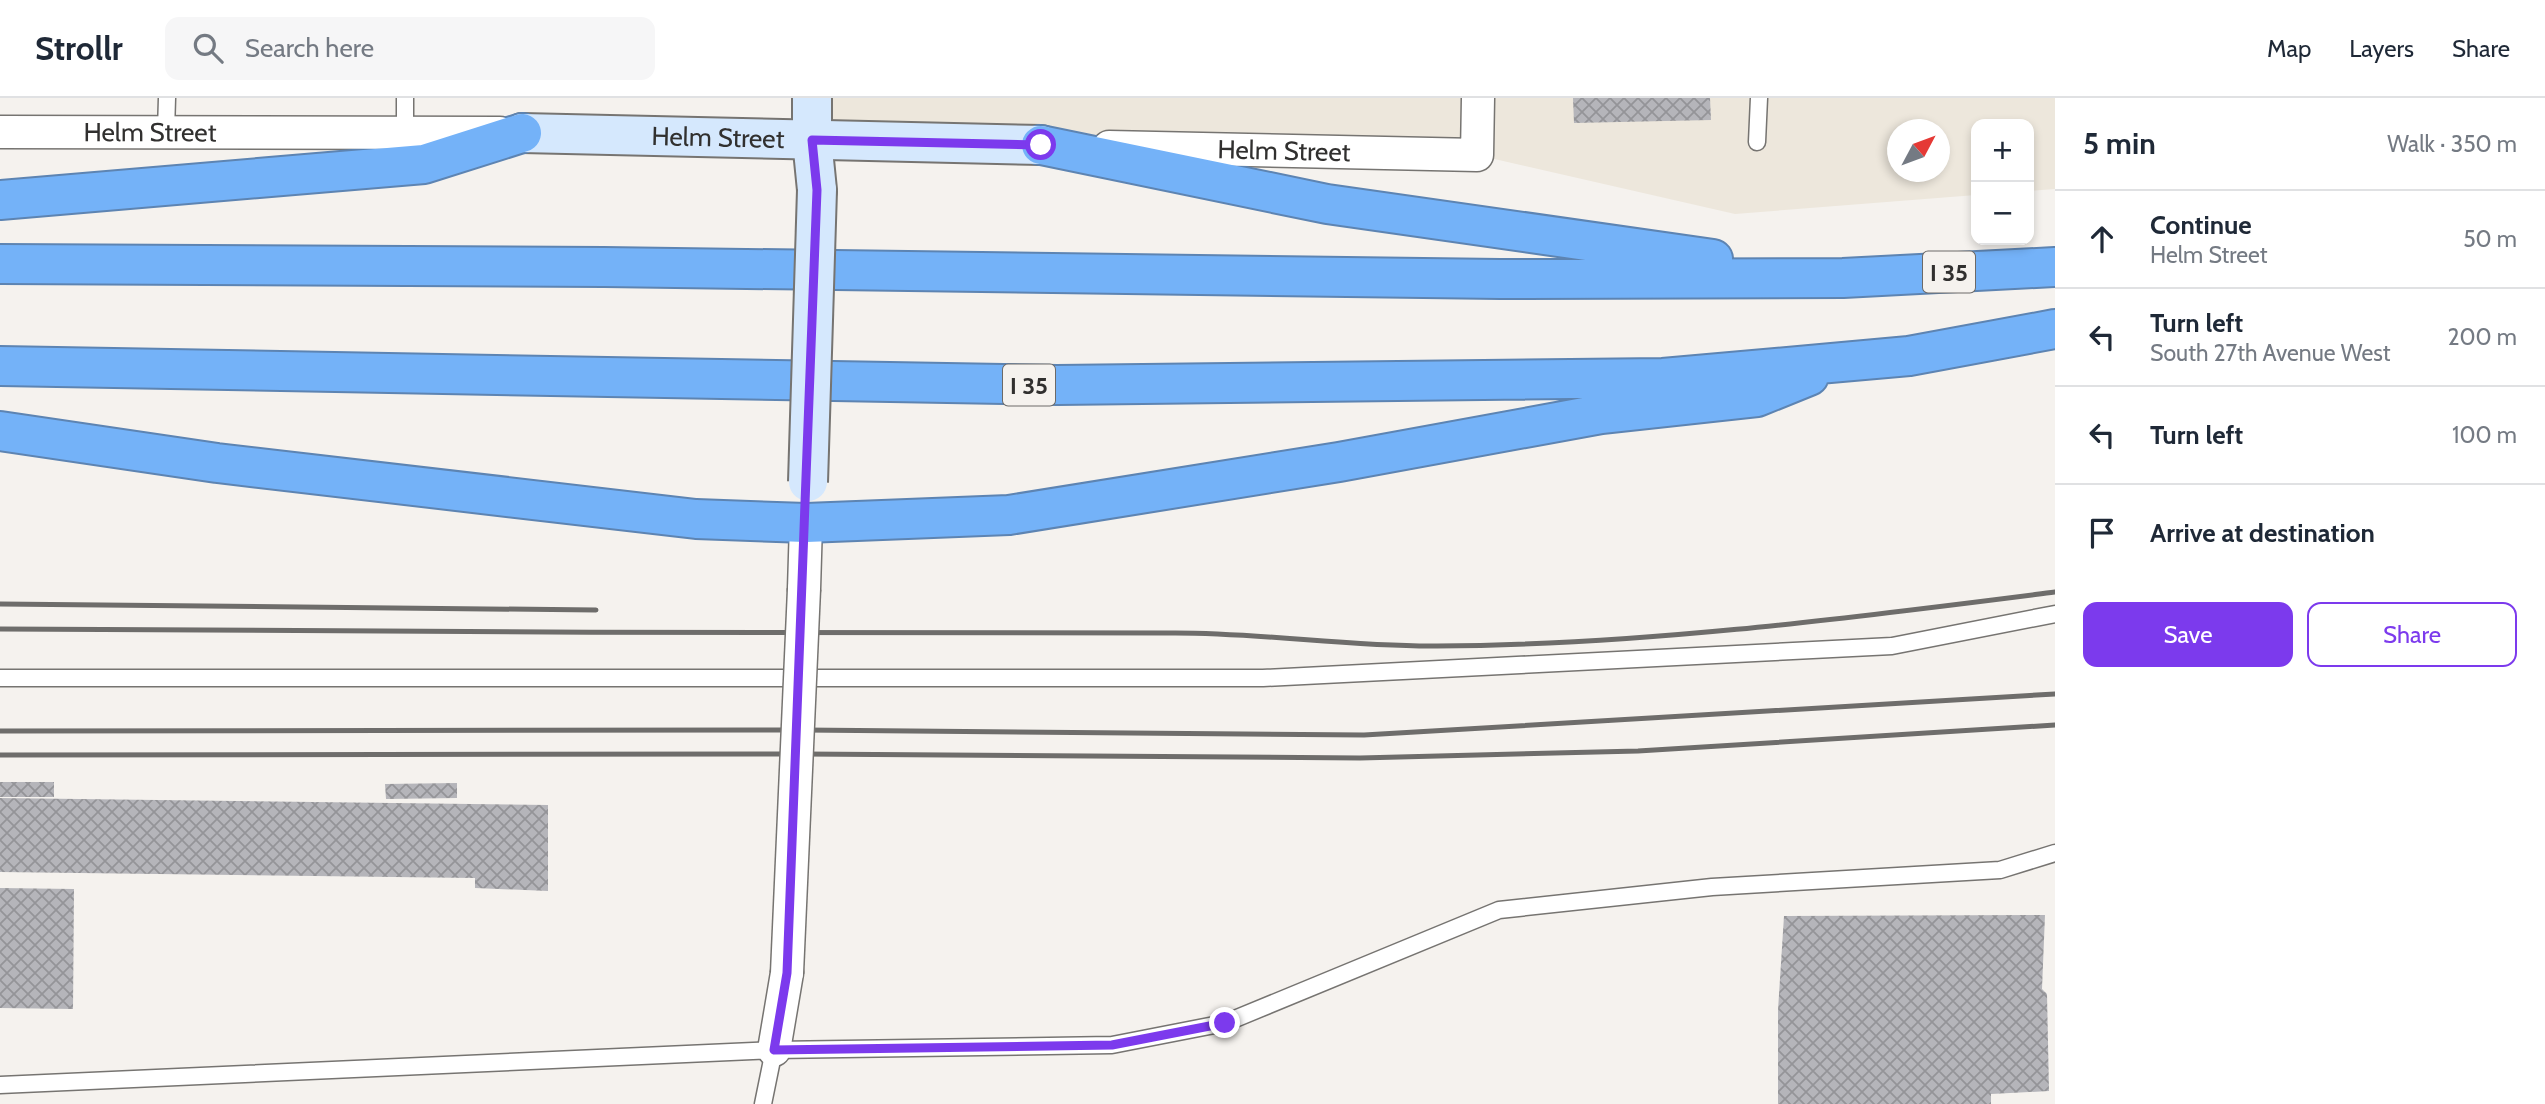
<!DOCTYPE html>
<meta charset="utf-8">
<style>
:root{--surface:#fff;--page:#f6f6f7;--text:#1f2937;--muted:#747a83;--line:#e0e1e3;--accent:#7c3aed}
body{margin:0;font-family:Cabin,sans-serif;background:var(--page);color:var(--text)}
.controls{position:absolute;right:21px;top:21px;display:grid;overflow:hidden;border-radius:14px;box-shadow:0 4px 10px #0003}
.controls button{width:63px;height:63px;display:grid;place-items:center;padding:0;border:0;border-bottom:2px solid var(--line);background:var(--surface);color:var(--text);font:35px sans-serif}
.compass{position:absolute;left:1887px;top:21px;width:63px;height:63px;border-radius:50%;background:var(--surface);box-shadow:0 4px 10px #0003;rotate:49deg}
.stop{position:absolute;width:21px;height:21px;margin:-16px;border:5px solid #7c3aed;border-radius:50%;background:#fff}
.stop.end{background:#7c3aed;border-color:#fff;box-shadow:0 2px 7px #0008}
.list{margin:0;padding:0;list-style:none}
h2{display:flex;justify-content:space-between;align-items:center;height:91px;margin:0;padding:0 28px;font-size:30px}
h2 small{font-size:23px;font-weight:400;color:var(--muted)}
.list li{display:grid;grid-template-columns:46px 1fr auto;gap:21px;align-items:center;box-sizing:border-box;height:98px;padding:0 28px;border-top:2px solid var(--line)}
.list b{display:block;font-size:26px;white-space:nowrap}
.list p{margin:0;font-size:23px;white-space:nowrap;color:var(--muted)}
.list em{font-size:23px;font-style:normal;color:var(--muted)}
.actions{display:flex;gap:14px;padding:21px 28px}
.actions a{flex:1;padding:16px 0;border:2px solid var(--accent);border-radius:14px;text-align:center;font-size:24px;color:var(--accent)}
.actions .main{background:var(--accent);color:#fff}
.icon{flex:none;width:38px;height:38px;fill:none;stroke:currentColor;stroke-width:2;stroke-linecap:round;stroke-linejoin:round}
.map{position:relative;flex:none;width:2055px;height:1006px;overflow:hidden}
header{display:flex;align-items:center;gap:42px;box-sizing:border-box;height:98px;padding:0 35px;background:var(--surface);border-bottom:2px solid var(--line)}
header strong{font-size:33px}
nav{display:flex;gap:38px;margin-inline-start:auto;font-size:24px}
.search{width:490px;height:63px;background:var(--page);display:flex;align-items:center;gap:18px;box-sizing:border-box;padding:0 24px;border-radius:14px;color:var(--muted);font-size:26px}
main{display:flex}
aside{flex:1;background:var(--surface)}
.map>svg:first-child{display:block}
</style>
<header>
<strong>Strollr</strong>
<div class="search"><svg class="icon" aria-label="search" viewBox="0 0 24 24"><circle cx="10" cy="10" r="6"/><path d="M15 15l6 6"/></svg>Search here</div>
<nav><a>Map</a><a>Layers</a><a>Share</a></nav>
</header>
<main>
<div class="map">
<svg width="2055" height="1006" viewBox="0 0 2055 1006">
<defs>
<pattern id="building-cross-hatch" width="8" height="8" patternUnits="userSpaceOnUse" patternTransform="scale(1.75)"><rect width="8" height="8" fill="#b5b5ba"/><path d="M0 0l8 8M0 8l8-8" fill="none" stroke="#949498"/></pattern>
</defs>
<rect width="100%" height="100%" fill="#f5f2ee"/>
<path fill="#ede7dc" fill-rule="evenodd" d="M 812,0 L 2055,0 L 2055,91 L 2029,93 L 2029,26 L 1976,26 L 1976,97 L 1735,116 L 1477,57 L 812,42 ZM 1898,32 L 1940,32 L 1940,74 L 1898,74 Z"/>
<path fill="url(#building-cross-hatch)" d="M 1573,0 L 1710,0 L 1711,22 L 1574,25 Z
M 0,684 L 54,684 L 54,699 L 0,699 Z
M 457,685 L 457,700 L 386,701 L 385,686 Z
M 0,700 L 548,707 L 548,793 L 475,790 L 475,780 L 0,774 Z
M 0,790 L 74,791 L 73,911 L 0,910 Z
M 2045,817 L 2042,891 L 2047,896 L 2049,993 L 1991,996 L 1991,1006 L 1778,1006 L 1778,912 L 1784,818 Z"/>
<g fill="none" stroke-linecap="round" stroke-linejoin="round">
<g stroke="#767471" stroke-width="19">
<path id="lane" d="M 166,33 L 167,0
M 405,35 L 405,0
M 1757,44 L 1759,0
M 0,580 L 1263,580 L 1892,548 L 2055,516
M 0,987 L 774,952 L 1112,947 L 1225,925 L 1499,812 L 1712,789 L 2000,772 L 2055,755
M 763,1006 L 774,952"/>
</g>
<g stroke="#767471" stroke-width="35">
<g id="street">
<path id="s1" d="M 0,34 L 500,35"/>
<path id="s2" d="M 1109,49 L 1477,57 L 1478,0"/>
<path d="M 804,491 L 806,425"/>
<path d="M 774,952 L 787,875"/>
</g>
</g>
<g stroke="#767471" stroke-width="42">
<g id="secondary">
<path d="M 812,0 L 812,42 L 817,92"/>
<path id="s3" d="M 522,35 L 1041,47"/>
</g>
</g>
<g stroke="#5d84b2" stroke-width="42">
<path id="highway" d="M 1041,47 L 1327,106 L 1713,161
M 0,102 L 424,66 L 522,35
M 0,166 L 604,169 L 1500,181 L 1843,180 L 2055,169
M 0,268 L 1057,287 L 1663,280 L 1909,258 L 2055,231
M 0,333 L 217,365 L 696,421 L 806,425 L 1009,417 L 1339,364 L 1601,316 L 1757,299 L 1809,278"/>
</g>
<use href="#lane" stroke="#fff" stroke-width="16"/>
<use href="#street" stroke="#fff" stroke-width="32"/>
<use href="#secondary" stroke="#d5e8fd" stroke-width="38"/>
<use href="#highway" stroke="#74b2f8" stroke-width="38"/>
<path stroke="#6e6d6b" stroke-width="5" d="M 0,506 L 596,512
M 0,531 C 390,532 779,537 1169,535 C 1259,534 1348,549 1437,548 C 1644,547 1850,520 2055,494
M 0,633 L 804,632 L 1364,637 L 2055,596
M 0,657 L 803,656 L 1360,660 L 1638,653 L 2055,627"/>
<g stroke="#767471" stroke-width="35" stroke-linecap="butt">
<path id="street-bridge" d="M 787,875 L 804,491"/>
</g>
<g stroke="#767471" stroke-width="42" stroke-linecap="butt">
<path id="secondary-bridge" d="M 808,384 L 817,92"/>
</g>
<use href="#street-bridge" stroke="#fff" stroke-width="32"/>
<use href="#secondary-bridge" stroke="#d5e8fd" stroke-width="38"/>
</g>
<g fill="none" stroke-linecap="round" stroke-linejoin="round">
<path stroke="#7c3aed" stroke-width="9" d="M 1041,47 L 812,42 L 817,92 L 787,875 L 774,952 L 1112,947 L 1225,925"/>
</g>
<g text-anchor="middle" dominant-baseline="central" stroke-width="6" stroke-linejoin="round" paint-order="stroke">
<g fill="#f5f2ee" stroke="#6c6a68" stroke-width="2">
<rect x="1923" y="153.5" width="52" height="41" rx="5"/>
<rect x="1003" y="266.5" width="52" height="41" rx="5"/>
</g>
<g font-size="24" font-weight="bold" fill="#31302f">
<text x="1949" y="174">I 35</text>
<text x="1029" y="287">I 35</text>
</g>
<g font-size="26" fill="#31302f" stroke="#f5f2ee">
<text stroke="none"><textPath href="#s1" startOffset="150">Helm Street</textPath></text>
<text stroke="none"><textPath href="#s3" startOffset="196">Helm Street</textPath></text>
<text stroke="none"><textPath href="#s2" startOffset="175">Helm Street</textPath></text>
</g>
</g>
</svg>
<div class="controls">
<button>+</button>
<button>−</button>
</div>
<svg class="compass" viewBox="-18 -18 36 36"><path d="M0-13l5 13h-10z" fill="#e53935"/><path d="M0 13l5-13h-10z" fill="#747a83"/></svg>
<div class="stop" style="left:1041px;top:47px"></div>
<div class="stop end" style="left:1225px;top:925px"></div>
</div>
<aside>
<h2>5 min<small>Walk · 350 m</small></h2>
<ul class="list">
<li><svg class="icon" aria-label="ahead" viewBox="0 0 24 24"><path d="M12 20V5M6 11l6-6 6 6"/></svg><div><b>Continue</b><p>Helm Street</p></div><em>50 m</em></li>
<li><svg class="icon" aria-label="left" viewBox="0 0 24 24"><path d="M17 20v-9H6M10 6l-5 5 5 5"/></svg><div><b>Turn left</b><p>South 27th Avenue West</p></div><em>200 m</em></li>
<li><svg class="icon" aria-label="left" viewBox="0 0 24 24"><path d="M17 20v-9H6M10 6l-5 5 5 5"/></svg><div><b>Turn left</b></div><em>100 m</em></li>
<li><svg class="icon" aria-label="arrive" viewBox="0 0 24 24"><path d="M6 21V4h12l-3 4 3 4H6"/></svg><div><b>Arrive at destination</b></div></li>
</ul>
<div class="actions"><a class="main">Save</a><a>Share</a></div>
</aside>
</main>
